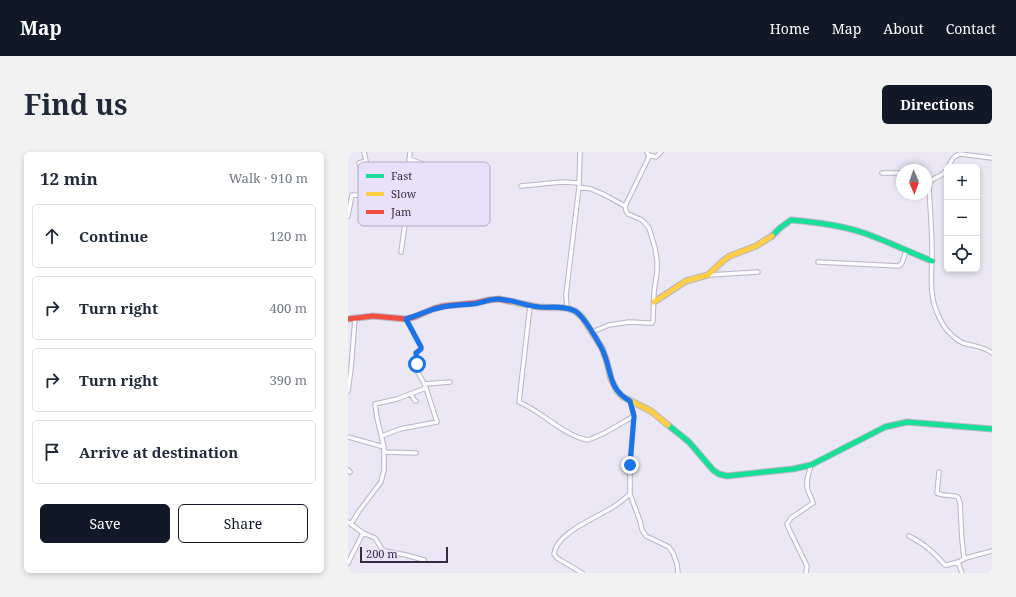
<!DOCTYPE html>
<meta charset="utf-8">
<style>
:root{--surface:#fff;--page:#f2f2f3;--text:#1f2937;--muted:#747a83;--line:#e0e1e3;--accent:#111827}
body{margin:0;font-family:"Noto Serif",serif;background:var(--page);color:var(--text)}
.controls{position:absolute;right:12px;top:12px;display:grid;overflow:hidden;border-radius:6px;box-shadow:0 2px 6px #0003}
.controls button{width:36px;height:36px;display:grid;place-items:center;padding:0;border:0;border-bottom:1px solid var(--line);background:var(--surface);color:var(--text);font:20px sans-serif}
.compass{position:absolute;left:548px;top:12px;width:36px;height:36px;border-radius:50%;background:var(--surface);box-shadow:0 2px 6px #0003;rotate:178deg}
.scale{position:absolute;left:12px;bottom:10px;width:88px;box-sizing:border-box;padding-left:4px;border:2px solid #352d46;border-top:0;font-size:11px;line-height:14px;white-space:nowrap;color:#352d46;-webkit-text-stroke:3px #e8e1fb;paint-order:stroke}
.stop{position:absolute;width:12px;height:12px;margin:-9px;border:3px solid #1a73e8;border-radius:50%;background:#fff}
.stop.end{background:#1a73e8;border-color:#fff;box-shadow:0 1px 4px #0008}
.list{margin:0;padding:0;list-style:none}
h2{display:flex;justify-content:space-between;align-items:center;height:52px;margin:0;padding:0 16px;font-size:17px}
h2 small{font-size:13px;font-weight:400;color:var(--muted)}
.list li{display:grid;grid-template-columns:26px 1fr auto;gap:12px;align-items:center;box-sizing:border-box;height:64px;margin:0 8px 8px;padding:0 8px;border:1px solid var(--line);border-radius:6px}
.list b{display:block;font-size:15px;white-space:nowrap}
.list em{font-size:13px;font-style:normal;color:var(--muted)}
.actions{display:flex;gap:8px;padding:12px 16px}
.actions a{flex:1;padding:9px 0;border:1px solid var(--accent);border-radius:6px;text-align:center;font-size:14px;color:var(--accent)}
.actions .main{background:var(--accent);color:#fff}
.icon{flex:none;width:22px;height:22px;fill:none;stroke:currentColor;stroke-width:2;stroke-linecap:round;stroke-linejoin:round}
.map{position:relative;flex:none;width:644px;height:421px;overflow:hidden;border-radius:6px}
header{display:flex;align-items:center;gap:24px;box-sizing:border-box;height:56px;padding:0 20px;background:var(--accent);color:#fff}
header strong{font-size:19px}
nav{display:flex;gap:22px;margin-inline-start:auto;font-size:14px}
.intro{display:flex;align-items:center;justify-content:space-between;box-sizing:border-box;height:96px;padding:0 24px}
h1{margin:0;font-size:28px}
.button{padding:10px 18px;border-radius:6px;background:var(--accent);color:#fff;font-size:14px;font-weight:700}
main{display:flex;gap:24px;padding:0 24px}
aside{flex:1;background:var(--surface);border-radius:6px;box-shadow:0 2px 6px #0003}
.map>svg:first-child{display:block}
</style>
<header>
<strong>Map</strong>
<nav><a>Home</a><a>Map</a><a>About</a><a>Contact</a></nav>
</header>
<div class="intro"><h1>Find us</h1><a class="button">Directions</a></div>
<main>
<aside>
<h2>12 min<small>Walk · 910 m</small></h2>
<ul class="list">
<li><svg class="icon" aria-label="ahead" viewBox="0 0 24 24"><path d="M12 20V5M6 11l6-6 6 6"/></svg><div><b>Continue</b></div><em>120 m</em></li>
<li><svg class="icon" aria-label="right" viewBox="0 0 24 24"><path d="M7 20v-9h11M14 6l5 5-5 5"/></svg><div><b>Turn right</b></div><em>400 m</em></li>
<li><svg class="icon" aria-label="right" viewBox="0 0 24 24"><path d="M7 20v-9h11M14 6l5 5-5 5"/></svg><div><b>Turn right</b></div><em>390 m</em></li>
<li><svg class="icon" aria-label="arrive" viewBox="0 0 24 24"><path d="M6 21V4h12l-3 4 3 4H6"/></svg><div><b>Arrive at destination</b></div></li>
</ul>
<div class="actions"><a class="main">Save</a><a>Share</a></div>
</aside>
<div class="map">
<svg width="644" height="421" viewBox="0 0 644 421">
<rect width="100%" height="100%" fill="#ebe7f5"/>
<g fill="none" stroke-linecap="round" stroke-linejoin="round">
<g stroke="#bab4c6" stroke-width="5.5">
<path id="street" d="M 16,0 L 18,9 L 11,11 L 22,44
M 62,0 L 58,47 L 76,48 L 94,55
M 301,3 L 308,5 L 313,0
M 61,7 L 84,15
M 600,15 C 603,9 605,4 612,2 L 644,6
M 599,17 C 594,27 583,23 581,34 C 582,56 584,77 584,99 C 584,123 580,142 591,165 C 594,171 597,178 603,182 C 606,186 611,189 615,191 C 625,194 635,194 644,201
M 534,21 L 554,21
M 173,34 L 214,30 L 231,31
M 231,35 L 243,37 L 255,42 L 277,54
M 0,64 L 4,43 L 41,45 L 58,47 L 57,72 L 53,100
M 470,110 L 551,114 L 554,111 L 558,99
M 361,123 L 410,120
M 182,154 L 171,250 C 195,260 213,282 239,288 C 253,285 273,271 286,264
M 219,156 L 218,143 L 231,35 L 232,0
M 244,180 L 261,173 L 281,170 L 302,171 L 304,171 L 305,169 L 306,140 L 309,120 L 309,108 L 307,96 L 301,76 L 295,69 L 292,67 L 280,62 L 278,59 L 277,54 L 300,7 L 301,4 L 299,0
M 77,232 L 102,230
M 0,239 L 3,217 L 7,166
M 63,242 L 67,249 L 68,249
M 282,249 L 286,264 L 282,313 L 282,342 L 292,369 L 294,378 L 298,384 L 321,395 L 325,401 L 329,412 L 330,421
M 34,284 L 52,277 L 89,270 L 78,236
M 0,285 L 36,295
M 36,300 L 68,301
M 0,318 L 2,320
M 591,320 L 589,341 C 596,345 604,342 610,345 L 612,351 L 614,388 L 616,407
M 0,370 L 15,381 L 27,386 L 34,397 L 37,399 L 58,403 L 76,408
M 3,372 L 11,359 L 33,330 L 36,318 L 36,295 L 29,266 L 27,252 L 49,247 L 78,236 L 76,231 L 68,217 L 70,211 L 68,201 L 73,197 L 73,195 L 58,167
M 561,384 C 578,393 584,399 597,413 L 599,413 L 610,410
M 0,411 L 15,381
M 234,421 L 209,406 L 206,402 C 208,382 245,367 260,358 C 268,354 275,348 282,342
M 458,421 L 459,414 L 441,377 L 439,372 L 443,366 L 465,351 C 464,347 462,343 460,339 C 457,330 461,321 463,313
M 614,421 L 610,410 L 618,406 L 644,399"/>
</g>
<g stroke="#bab4c6" stroke-width="7">
<path id="fast" d="M 424,84 L 432,76 L 443,68 C 468,70 492,73 516,81 C 539,89 561,100 584,109
M 320,273 L 341,290 L 365,318 L 371,322 L 379,324 L 445,317 L 463,313 L 537,275 L 559,270 L 644,277"/>
</g>
<g stroke="#bab4c6" stroke-width="7">
<path id="slow" d="M 161,149 L 190,155 L 219,156 L 227,159 L 234,165 L 254,196 L 258,207 L 263,227 L 269,239 L 275,245 L 303,259 L 320,273
M 306,150 L 338,129 L 360,123 L 376,108 L 382,104 L 408,94 L 424,84"/>
</g>
<g stroke="#bab4c6" stroke-width="7">
<path id="jam" d="M 0,167 L 25,164 L 58,167 L 66,165 L 85,157 L 96,154 L 128,151 L 141,148 L 151,147 L 161,149"/>
</g>
<use href="#street" stroke="#fcfbfe" stroke-width="3.5"/>
<use href="#fast" stroke="#16e098" stroke-width="5"/>
<use href="#slow" stroke="#ffcf43" stroke-width="5"/>
<use href="#jam" stroke="#f24e42" stroke-width="5"/>
</g>
<g fill="none" stroke-linecap="round" stroke-linejoin="round">
<path stroke="#1a73e8" stroke-width="5" d="M 69,212 L 68,201 L 73,197 L 73,195 L 58,167 C 68,164 77,160 86,157 C 99,153 112,153 125,152 C 134,151 141,147 149,147 C 164,147 177,154 191,155 C 202,156 216,153 227,159 C 236,164 248,186 253,195 C 265,217 258,236 282,249 L 286,264 L 282,313"/>
</g>
<rect x="10" y="10" width="132" height="64" rx="6" fill="#e8e1fb" stroke="#b2abc5" stroke-width="1"/>
<rect x="18" y="22" width="18" height="4" fill="#16e098"/>
<rect x="18" y="40" width="18" height="4" fill="#ffcf43"/>
<rect x="18" y="58" width="18" height="4" fill="#f24e42"/>
<g font-size="11" fill="#352d46">
<text x="43" y="28">Fast</text>
<text x="43" y="46">Slow</text>
<text x="43" y="64">Jam</text>
</g>
</svg>
<div class="controls">
<button>+</button>
<button>−</button>
<button><svg class="icon" aria-label="locate" viewBox="0 0 24 24"><circle cx="12" cy="12" r="6"/><path d="M12 2v4M12 18v4M2 12h4M18 12h4"/></svg></button>
</div>
<svg class="compass" viewBox="-18 -18 36 36"><path d="M0-13l5 13h-10z" fill="#e53935"/><path d="M0 13l5-13h-10z" fill="#747a83"/></svg>
<div class="scale">200 m</div>
<div class="stop" style="left:69px;top:212px"></div>
<div class="stop end" style="left:282px;top:313px"></div>
</div>
</main>
